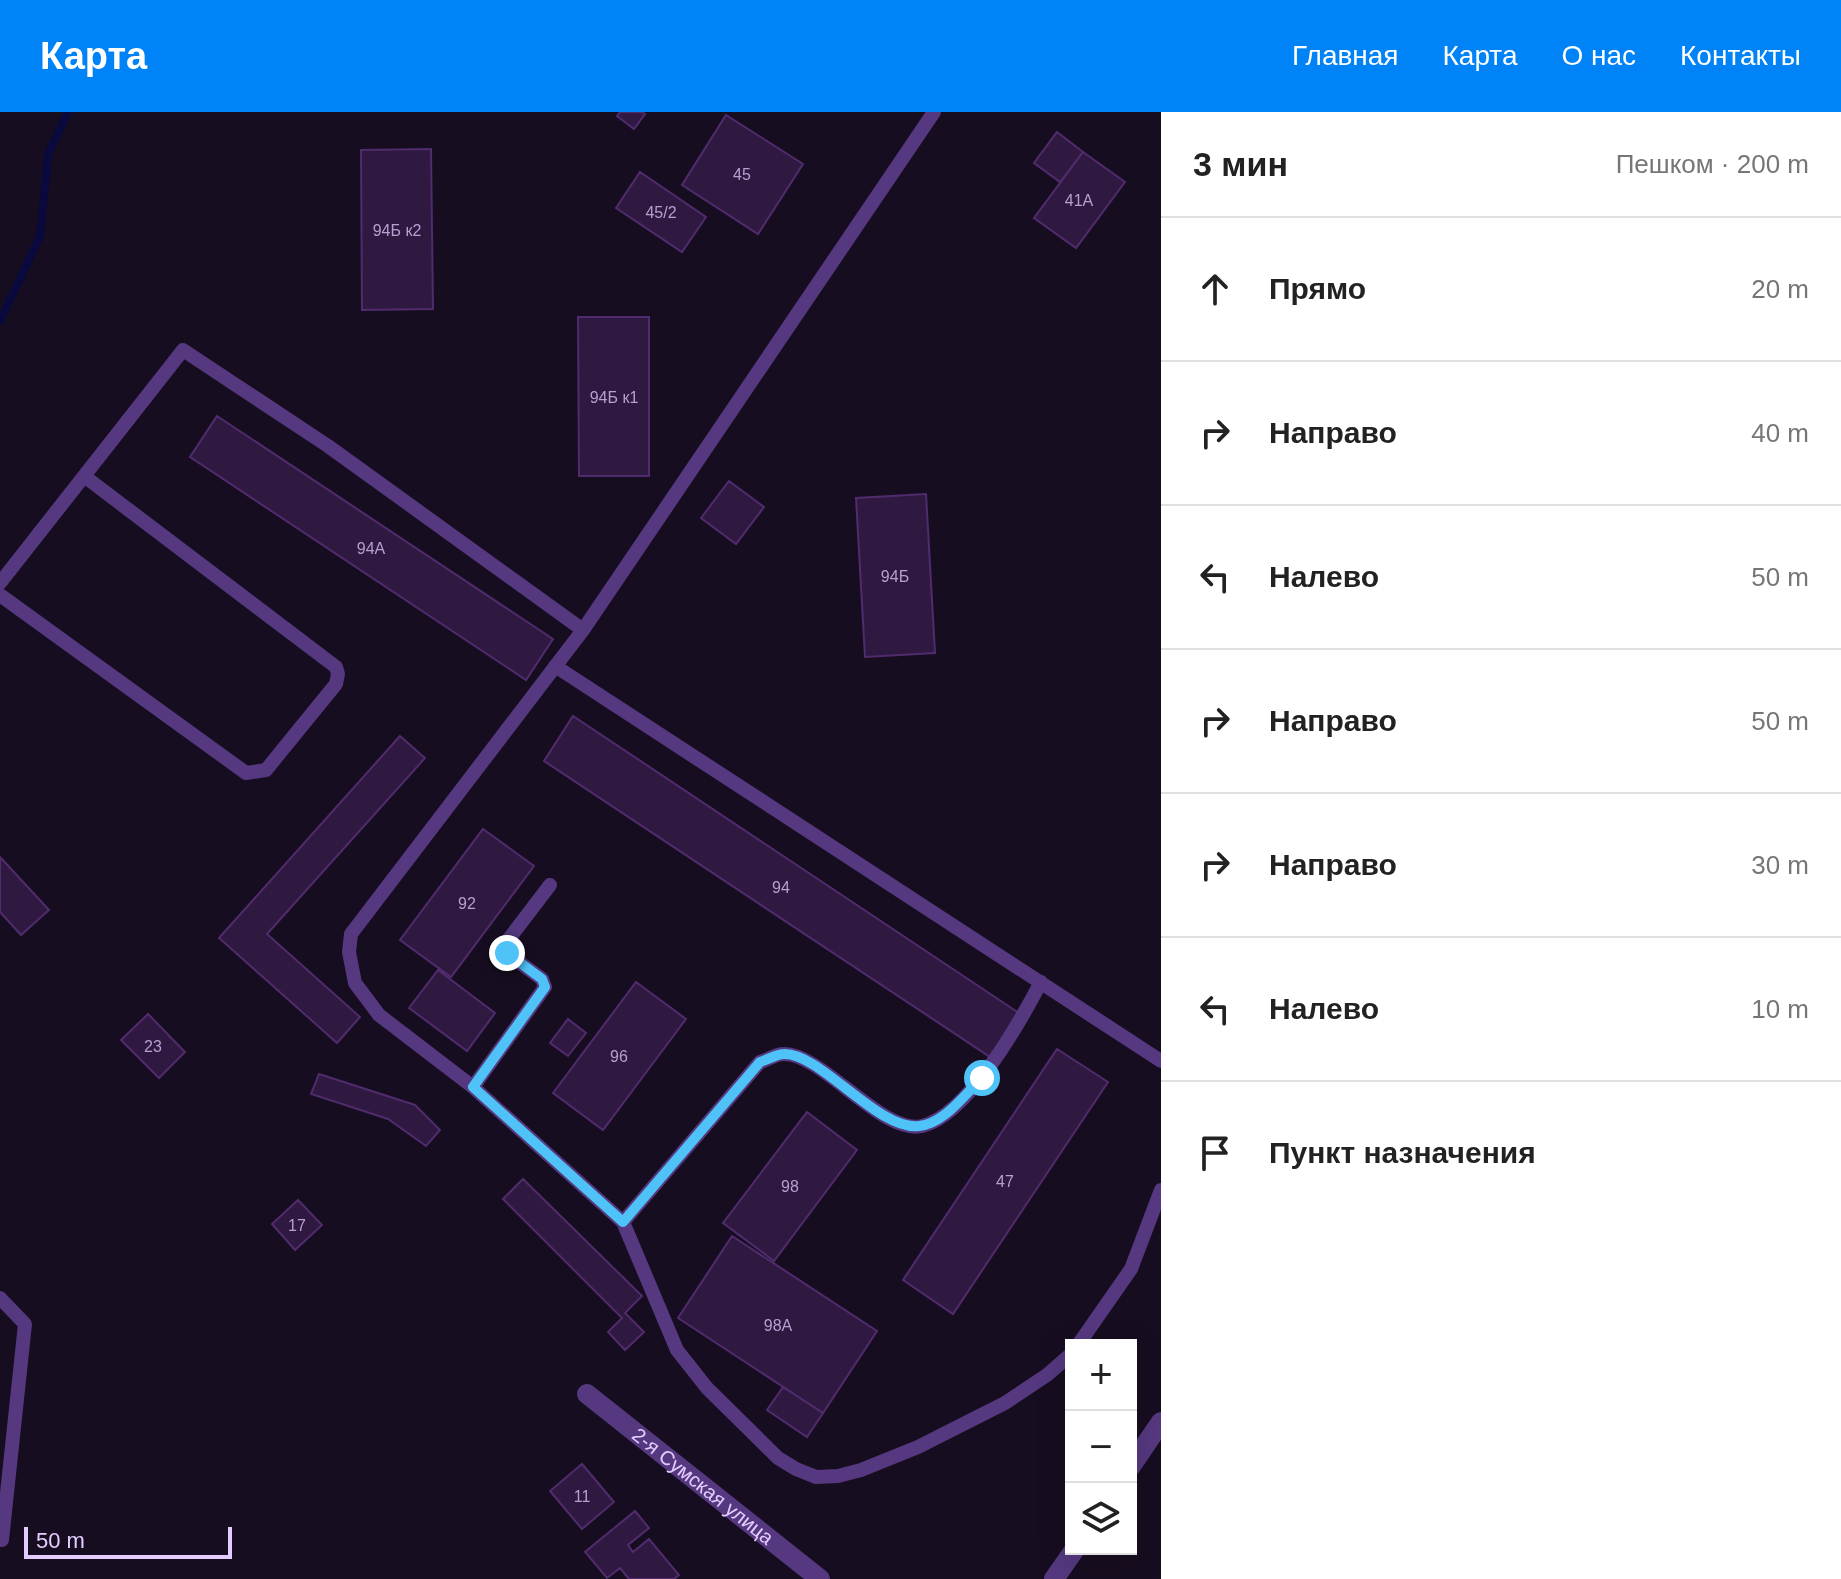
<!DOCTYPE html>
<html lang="ru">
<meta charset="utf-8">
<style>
:root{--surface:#fff;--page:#f2f2f2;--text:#222;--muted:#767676;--line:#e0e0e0;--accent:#0083f6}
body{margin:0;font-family:Arial,sans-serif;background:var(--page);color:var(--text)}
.controls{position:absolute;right:24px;bottom:24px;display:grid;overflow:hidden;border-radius:0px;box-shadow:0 8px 32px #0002}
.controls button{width:72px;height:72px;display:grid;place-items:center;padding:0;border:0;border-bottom:2px solid var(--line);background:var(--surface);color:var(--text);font:40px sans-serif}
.scale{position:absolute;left:24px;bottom:20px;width:208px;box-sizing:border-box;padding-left:8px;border:4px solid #e5ccff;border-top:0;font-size:22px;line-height:28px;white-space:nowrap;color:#e5ccff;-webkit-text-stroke:6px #170d20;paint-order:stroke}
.stop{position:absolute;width:24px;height:24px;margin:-18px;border:6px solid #4fc3f7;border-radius:50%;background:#fff}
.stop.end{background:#4fc3f7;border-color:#fff;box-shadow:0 2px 8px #0008}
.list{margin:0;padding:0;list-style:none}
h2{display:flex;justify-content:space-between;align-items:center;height:104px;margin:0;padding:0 32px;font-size:34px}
h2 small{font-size:26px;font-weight:400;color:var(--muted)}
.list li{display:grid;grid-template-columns:52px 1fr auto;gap:24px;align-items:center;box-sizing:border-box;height:144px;padding:0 32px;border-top:2px solid var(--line)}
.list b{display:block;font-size:30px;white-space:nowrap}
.list em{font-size:26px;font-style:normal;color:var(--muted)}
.icon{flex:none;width:44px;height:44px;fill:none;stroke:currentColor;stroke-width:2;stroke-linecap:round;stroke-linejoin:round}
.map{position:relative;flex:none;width:1161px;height:1467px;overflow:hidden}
header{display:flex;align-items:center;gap:48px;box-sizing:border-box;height:112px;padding:0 40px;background:var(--accent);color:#fff}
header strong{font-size:38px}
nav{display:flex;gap:44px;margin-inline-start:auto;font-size:28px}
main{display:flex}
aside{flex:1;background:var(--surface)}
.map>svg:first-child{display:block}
</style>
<header>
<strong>Карта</strong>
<nav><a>Главная</a><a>Карта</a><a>О нас</a><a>Контакты</a></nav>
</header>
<main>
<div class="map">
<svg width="1161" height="1467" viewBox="0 0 1161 1467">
<rect width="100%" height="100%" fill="#170d20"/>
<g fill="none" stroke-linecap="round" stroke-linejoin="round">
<path stroke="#09093d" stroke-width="8" d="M 0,209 L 40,124 L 48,42 L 68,0"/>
</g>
<path fill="#301941" stroke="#502b6d" stroke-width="2" d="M 620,0 L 642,0 L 645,2 L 634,17 L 617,4 Z
M 726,3 L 803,52 L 758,122 L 682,73 Z
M 1057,20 L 1083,40 L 1060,70 L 1034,51 Z
M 431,37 L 433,197 L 362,198 L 361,38 Z
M 1083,40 L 1125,70 L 1076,136 L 1034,106 Z
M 640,60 L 706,105 L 682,140 L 616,96 Z
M 578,205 L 649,205 L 649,364 L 579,364 Z
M 217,304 L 553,527 L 526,568 L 190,345 Z
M 729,369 L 764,395 L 736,432 L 701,406 Z
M 926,382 L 935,541 L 865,545 L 856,386 Z
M 573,604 L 1019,901 L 990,945 L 544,649 Z
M 400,624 L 425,646 L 267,822 L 360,905 L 337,931 L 219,826 Z
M 483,717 L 534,754 L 451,865 L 400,828 Z
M 0,745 L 49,798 L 21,823 L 0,800 Z
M 438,858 L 495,901 L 467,939 L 409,896 Z
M 636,870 L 686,907 L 603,1018 L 553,981 Z
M 148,902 L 185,940 L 159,966 L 121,928 Z
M 568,907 L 586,921 L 568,944 L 550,931 Z
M 1057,937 L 1108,970 L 953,1202 L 903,1168 Z
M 319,962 L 415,993 L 440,1018 L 426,1034 L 388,1007 L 311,982 Z
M 807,1000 L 857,1038 L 774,1149 L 723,1111 Z
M 523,1067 L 642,1184 L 625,1201 L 644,1220 L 625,1238 L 608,1220 L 622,1206 L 503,1087 Z
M 298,1088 L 322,1113 L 295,1138 L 272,1112 Z
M 732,1124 L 877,1219 L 823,1301 L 678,1206 Z
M 783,1275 L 823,1301 L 807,1325 L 767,1298 Z
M 582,1352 L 614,1390 L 582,1417 L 550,1379 Z
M 635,1399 L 649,1416 L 628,1433 L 633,1440 L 649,1427 L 679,1463 L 674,1467 L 629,1467 L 620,1456 L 607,1466 L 585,1440 Z"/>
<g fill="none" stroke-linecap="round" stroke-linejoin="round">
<path stroke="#55387f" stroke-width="14" d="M 934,0 L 583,518 L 351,822 L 349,840 L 355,871 L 379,903 L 473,975 L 623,1110 L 677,1238 L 707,1276 L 778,1346 L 796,1357 L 816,1365 L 838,1364 L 861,1358 L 918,1335 L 1005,1291 L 1047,1263 L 1071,1242
M 0,471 L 183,238 L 328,334 L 583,518
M 0,483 L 246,661 L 266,658 L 336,572 L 338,562 L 336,555 L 84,364
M 555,554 L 1161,949
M 473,975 L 545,875 L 542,867 L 507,841 L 505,832 L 550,773
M 623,1110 L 760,950 C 767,948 776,942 783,942 C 821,940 882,1023 922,1014 C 968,1003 1020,910 1041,870
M 0,1186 L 25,1212 L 2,1428 L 0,1428
M 1078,1233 L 1131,1157 L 1161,1078"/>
<g stroke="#55387f" stroke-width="20">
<path id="s1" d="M 587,1282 L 820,1467"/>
<path d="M 1131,1354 L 1161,1310"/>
<path d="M 1054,1467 L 1075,1437"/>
</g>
</g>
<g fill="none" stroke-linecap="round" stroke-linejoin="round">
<path stroke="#4fc3f7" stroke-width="10" d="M 507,841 L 542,867 L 545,875 L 473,975 L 623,1110 L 760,950 C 767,948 777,942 784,942 C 821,941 878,1019 919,1014 C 944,1012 965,982 982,966"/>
</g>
<g text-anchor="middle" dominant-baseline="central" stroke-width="8" stroke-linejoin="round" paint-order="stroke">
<g font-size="16" fill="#b89fd0">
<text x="742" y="62">45</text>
<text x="1079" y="88">41А</text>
<text x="661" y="100">45/2</text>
<text x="397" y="118">94Б к2</text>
<text x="614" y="285">94Б к1</text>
<text x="371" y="436">94А</text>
<text x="895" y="464">94Б</text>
<text x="781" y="775">94</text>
<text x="467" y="791">92</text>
<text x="153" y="934">23</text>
<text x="619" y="944">96</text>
<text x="1005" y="1069">47</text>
<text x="790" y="1074">98</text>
<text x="297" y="1113">17</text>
<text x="778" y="1213">98А</text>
<text x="582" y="1384">11</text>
</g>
<g font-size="20" fill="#e5ccff" stroke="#170d20">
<text stroke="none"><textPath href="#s1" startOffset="148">2-я Сумская улица</textPath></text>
</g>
</g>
</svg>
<div class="controls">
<button>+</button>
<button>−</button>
<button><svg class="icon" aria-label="layers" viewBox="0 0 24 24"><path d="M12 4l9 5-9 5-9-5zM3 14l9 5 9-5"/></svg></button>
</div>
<div class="scale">50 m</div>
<div class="stop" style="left:982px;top:966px"></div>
<div class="stop end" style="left:507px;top:841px"></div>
</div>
<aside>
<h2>3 мин<small>Пешком · 200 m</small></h2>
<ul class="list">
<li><svg class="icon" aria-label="ahead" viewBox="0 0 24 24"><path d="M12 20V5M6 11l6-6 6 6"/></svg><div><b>Прямо</b></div><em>20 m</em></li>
<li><svg class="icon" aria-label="right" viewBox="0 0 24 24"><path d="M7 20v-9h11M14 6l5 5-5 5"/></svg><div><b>Направо</b></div><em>40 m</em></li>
<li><svg class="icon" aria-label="left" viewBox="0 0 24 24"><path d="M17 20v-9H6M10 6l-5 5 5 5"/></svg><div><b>Налево</b></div><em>50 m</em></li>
<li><svg class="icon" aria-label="right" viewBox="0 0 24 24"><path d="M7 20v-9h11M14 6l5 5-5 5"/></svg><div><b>Направо</b></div><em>50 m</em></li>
<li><svg class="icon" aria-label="right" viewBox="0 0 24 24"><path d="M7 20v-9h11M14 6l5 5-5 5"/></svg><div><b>Направо</b></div><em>30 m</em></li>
<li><svg class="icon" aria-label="left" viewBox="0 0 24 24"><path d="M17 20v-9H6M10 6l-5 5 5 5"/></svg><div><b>Налево</b></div><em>10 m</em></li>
<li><svg class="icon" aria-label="arrive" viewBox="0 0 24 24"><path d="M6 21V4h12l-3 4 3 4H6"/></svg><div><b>Пункт назначения</b></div></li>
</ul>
</aside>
</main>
